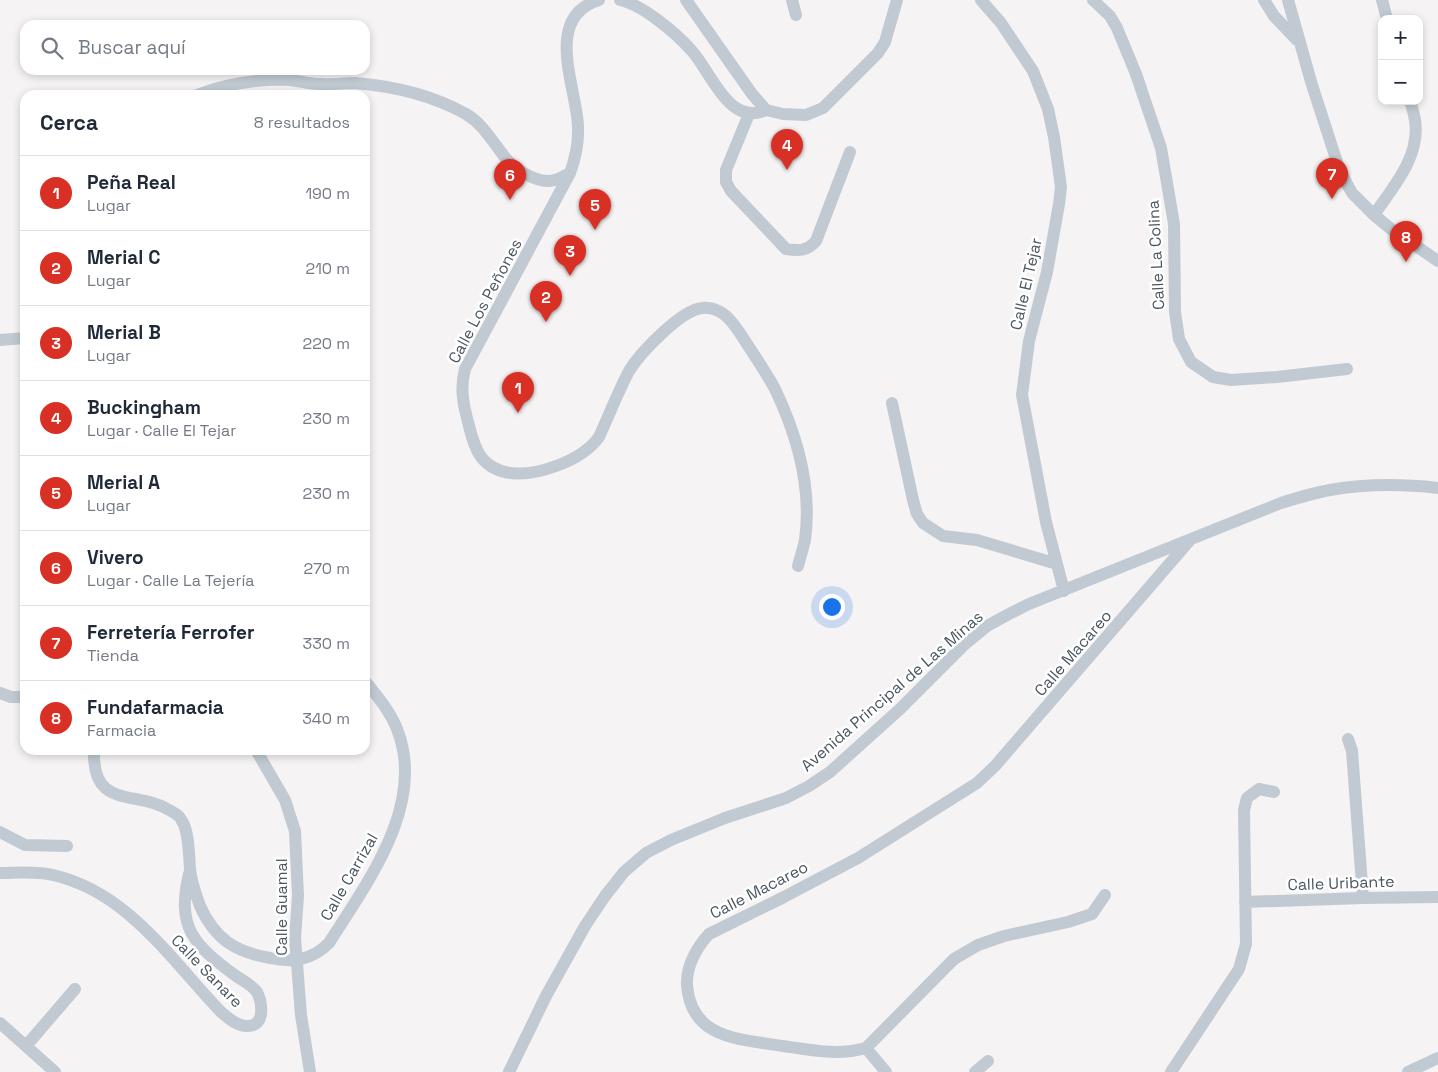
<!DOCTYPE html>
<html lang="es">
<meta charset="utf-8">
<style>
:root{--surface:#fff;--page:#f2f2f3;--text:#1f2937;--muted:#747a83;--line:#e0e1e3;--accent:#d93025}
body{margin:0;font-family:"Space Grotesk",sans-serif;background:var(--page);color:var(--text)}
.controls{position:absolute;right:15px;top:15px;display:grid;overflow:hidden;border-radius:10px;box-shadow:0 2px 8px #0003}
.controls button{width:45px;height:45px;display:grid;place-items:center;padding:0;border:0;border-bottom:1px solid var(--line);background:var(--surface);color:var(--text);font:25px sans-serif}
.you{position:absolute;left:831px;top:606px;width:18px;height:18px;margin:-12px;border:4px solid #fff;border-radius:50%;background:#1a73e8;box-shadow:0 0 0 8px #1a73e833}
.badge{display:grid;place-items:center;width:32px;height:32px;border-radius:50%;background:var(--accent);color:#fff;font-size:16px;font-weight:700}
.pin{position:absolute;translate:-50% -41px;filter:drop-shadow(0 1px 2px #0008)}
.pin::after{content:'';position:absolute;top:26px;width:18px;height:15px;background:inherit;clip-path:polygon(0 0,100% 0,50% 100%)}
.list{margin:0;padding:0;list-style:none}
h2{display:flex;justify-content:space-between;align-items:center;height:65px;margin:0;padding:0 20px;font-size:21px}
h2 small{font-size:16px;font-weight:400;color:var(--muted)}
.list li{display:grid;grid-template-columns:32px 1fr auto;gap:15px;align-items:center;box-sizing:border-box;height:75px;padding:0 20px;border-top:1px solid var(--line)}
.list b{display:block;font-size:19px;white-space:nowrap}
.list p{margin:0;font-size:16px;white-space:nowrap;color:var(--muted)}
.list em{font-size:16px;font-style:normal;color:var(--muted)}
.icon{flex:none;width:28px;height:28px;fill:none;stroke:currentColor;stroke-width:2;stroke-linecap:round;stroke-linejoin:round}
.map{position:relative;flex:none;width:1438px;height:1072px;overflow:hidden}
.search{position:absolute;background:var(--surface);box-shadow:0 2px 8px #0003;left:20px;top:20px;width:350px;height:55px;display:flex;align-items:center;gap:12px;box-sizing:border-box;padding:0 18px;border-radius:15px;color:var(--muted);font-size:19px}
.panel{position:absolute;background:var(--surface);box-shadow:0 2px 8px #0003;left:20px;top:90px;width:350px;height:665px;border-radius:15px}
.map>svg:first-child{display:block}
</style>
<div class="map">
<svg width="1438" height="1072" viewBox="0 0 1438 1072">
<rect width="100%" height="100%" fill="#f5f3f3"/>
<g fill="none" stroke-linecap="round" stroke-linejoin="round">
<path stroke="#c1cad2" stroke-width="12" d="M 599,0 C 547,16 572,77 577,116 C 580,136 577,154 570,173 L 465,369 C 460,388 463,403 468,422 C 471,434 474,447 481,457 C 499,480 532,475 556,466 C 573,460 588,452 599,437 C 609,415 618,392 629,371 C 640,353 681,310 702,308 C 726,305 738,331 749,347 C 758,361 767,374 775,389 C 797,435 812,489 805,540 C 803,549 800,558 798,566
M 620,0 C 643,5 676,33 692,51 C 711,72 729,127 766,110
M 686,0 L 752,94 L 766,110 L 783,114 L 806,115 L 823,108 L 878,53 L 885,42 L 897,0
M 792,0 L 796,15
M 981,0 L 1001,23 L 1033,71 L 1048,109 L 1054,137 L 1061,187 L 1059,204 L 1047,272 L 1029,341 L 1022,395 L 1046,522 L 1064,591
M 1093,0 L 1110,16 L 1117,28 L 1136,74 L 1161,148 L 1174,224 L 1175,312 L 1179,339 L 1191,362 L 1213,377 L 1231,380 L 1277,377 L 1347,369
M 1264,0 L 1274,16 L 1297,40
M 1288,0 L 1312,85 L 1338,165 L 1345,180 L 1352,193 L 1374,215 L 1391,229 L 1438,261
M 1382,0 L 1387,19
M 197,95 C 225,84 259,79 290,80 C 300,81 310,84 320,84 C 331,85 343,83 354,83 C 393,86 432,95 466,114 C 483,124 492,141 504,156 C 514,169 533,181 549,181 C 557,181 564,176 570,173
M 749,114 L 726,170 L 726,182 L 731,191 L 786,249 C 800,251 807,251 816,241 L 850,152
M 1374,215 C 1392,188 1421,157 1415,120 C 1414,114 1412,107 1410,101
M 0,340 L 25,338
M 892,403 L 913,500 L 917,514 L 923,523 L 943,536 L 977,540 L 1057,564
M 0,693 L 11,697 L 25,697
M 1348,739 L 1352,751 L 1363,898
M 94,750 C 92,811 136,789 171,811 C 175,813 180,816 182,821 C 189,831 189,857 190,869 C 191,882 196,894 200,906 C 215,939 235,952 270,958 C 293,963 312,960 329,943 C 367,883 427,804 397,729 C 390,711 377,696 365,681
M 256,750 L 285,800 L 295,831 L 298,896 L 295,938 L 301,1015 L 310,1072
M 0,832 L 25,845 L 67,846
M 0,873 C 18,873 36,871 53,875 C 128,892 171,960 221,1012 C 228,1018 238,1027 248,1026 C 266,1026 262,1002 257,992 C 253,986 242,980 236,976 C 194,945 176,928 189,874
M 1105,895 L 1092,914 L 1068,922 L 1004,936 L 978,945 L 954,959 L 866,1048 C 838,1056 811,1050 783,1046 C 741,1039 691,1040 687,985 C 686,966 697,947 709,934 L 782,898 L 858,858 L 977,783 L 995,766 L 1190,540
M 1245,902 L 1363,898 L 1438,897
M 0,1023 L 55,1072
M 26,1046 L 75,989
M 866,1048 L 886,1072
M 509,1072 L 546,996 L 585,926 L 605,896 L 624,872 L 646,853 L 671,840 L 725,818 L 786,798 L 809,786 L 830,772 L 900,709 L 965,644 L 987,626 L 1009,614 L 1029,604 L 1281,503 C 1297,498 1313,493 1330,490 C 1364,484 1403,484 1438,488
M 975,1072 L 988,1061
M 1171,1072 L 1239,969 L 1246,944 L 1244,810 L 1247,798 L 1259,789 L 1274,792
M 1408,1072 L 1438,1058"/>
</g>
<g text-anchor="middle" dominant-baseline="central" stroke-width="5" stroke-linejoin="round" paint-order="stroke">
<g font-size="16" fill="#4a5661" stroke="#fff">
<text transform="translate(1156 255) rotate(-93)">Calle La Colina</text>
<text transform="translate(1026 284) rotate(-77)">Calle El Tejar</text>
<text transform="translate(485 301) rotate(-62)">Calle Los Peñones</text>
<text transform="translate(1073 653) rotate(-49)">Calle Macareo</text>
<text transform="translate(892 691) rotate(-41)">Avenida Principal de Las Minas</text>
<text transform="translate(349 877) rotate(-60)">Calle Carrizal</text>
<text transform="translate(1341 883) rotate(-2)">Calle Uribante</text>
<text transform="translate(759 890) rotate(-27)">Calle Macareo</text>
<text transform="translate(281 907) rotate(-90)">Calle Guamal</text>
<text transform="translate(207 971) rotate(46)">Calle Sanare</text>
</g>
</g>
</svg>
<div class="controls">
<button>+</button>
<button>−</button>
</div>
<div class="you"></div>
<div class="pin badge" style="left:518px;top:413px">1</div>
<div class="pin badge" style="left:546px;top:322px">2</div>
<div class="pin badge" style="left:570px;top:276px">3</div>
<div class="pin badge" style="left:787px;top:170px">4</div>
<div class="pin badge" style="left:595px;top:230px">5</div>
<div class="pin badge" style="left:510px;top:200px">6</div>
<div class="pin badge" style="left:1332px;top:199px">7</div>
<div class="pin badge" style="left:1406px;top:262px">8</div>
<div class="search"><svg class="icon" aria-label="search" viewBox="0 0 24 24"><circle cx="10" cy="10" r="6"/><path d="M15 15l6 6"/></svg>Buscar aquí</div>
<section class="panel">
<h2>Cerca<small>8 resultados</small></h2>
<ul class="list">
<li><span class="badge">1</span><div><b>Peña Real</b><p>Lugar</p></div><em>190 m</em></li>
<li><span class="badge">2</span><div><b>Merial C</b><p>Lugar</p></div><em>210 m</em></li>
<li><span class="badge">3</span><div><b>Merial B</b><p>Lugar</p></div><em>220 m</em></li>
<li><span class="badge">4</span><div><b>Buckingham</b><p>Lugar · Calle El Tejar</p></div><em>230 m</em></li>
<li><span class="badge">5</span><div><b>Merial A</b><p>Lugar</p></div><em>230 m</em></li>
<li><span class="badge">6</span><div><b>Vivero</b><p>Lugar · Calle La Tejería</p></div><em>270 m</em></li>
<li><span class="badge">7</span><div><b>Ferretería Ferrofer</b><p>Tienda</p></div><em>330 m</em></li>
<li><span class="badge">8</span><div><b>Fundafarmacia</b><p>Farmacia</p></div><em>340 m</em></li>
</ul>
</section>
</div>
